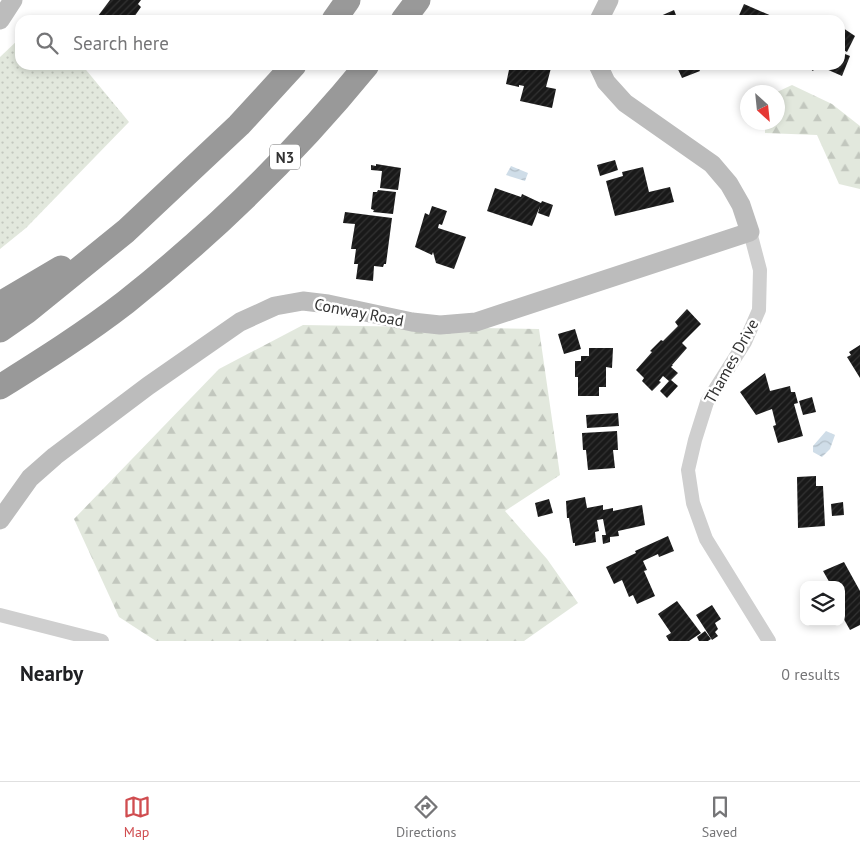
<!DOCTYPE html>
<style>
:root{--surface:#fff;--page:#f2f2f2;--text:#202124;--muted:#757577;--line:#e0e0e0;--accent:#d04d50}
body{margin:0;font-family:"PT Sans",sans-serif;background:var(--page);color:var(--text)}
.controls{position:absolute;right:15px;bottom:15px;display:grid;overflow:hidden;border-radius:10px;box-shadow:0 2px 8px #0003}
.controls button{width:45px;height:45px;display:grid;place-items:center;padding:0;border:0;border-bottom:1px solid var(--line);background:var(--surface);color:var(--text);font:25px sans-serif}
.compass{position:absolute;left:740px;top:85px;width:45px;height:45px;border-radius:50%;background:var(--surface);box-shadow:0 2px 8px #0003;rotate:153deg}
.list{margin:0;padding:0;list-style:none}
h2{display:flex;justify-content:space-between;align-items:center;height:65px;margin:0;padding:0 20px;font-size:21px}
h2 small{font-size:16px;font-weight:400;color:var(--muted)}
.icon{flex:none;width:28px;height:28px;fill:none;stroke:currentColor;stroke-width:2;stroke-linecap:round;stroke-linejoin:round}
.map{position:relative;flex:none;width:860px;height:641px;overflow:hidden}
.search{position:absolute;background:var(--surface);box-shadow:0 2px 8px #0003;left:15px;right:15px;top:15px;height:55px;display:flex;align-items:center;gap:12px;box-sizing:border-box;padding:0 18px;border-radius:15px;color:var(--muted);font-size:19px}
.sheet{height:140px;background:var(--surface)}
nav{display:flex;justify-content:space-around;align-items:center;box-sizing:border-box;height:70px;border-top:1px solid var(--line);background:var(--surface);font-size:14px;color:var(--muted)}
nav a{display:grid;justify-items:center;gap:2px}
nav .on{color:var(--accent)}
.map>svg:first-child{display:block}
</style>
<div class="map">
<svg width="860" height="641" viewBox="0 0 860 641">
<defs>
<pattern id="grass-dots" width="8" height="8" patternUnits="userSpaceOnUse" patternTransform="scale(1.25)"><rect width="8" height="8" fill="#e2e8dd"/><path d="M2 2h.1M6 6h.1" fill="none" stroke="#c2c7be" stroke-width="1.8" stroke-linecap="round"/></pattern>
<pattern id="forest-firs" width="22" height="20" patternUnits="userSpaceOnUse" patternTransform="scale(1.25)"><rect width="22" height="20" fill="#e2e8dd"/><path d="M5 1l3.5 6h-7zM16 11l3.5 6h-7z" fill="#c2c7be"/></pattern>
<pattern id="water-waves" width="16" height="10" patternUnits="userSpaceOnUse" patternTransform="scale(1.25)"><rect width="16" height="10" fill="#cfdde8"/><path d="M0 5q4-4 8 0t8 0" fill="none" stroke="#b2bec7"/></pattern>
<pattern id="building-hatch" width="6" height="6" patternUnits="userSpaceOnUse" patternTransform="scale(1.25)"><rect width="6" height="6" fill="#191919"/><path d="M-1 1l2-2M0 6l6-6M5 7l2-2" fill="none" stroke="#323232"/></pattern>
</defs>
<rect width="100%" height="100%" fill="#fff"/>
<path fill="url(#grass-dots)" d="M 20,38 L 20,65 L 82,65 L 129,122 L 26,228 L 0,249 L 0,57 Z"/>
<path fill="url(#forest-firs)" d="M 792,85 L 832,104 L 860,126 L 860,189 L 839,184 L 817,135 L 765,133 L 765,123 L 778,122 L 777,92 Z
M 303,325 L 539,329 L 560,475 L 505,511 L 547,559 L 578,603 L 524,641 L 156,641 L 119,617 L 74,519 L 219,369 Z"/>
<path fill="url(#water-waves)" d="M 511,166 L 528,173 L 525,181 L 506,175 Z
M 826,431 L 835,435 L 830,449 L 822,457 L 813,452 L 813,446 Z"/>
<path fill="url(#building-hatch)" d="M 110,0 L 141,0 L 138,4 L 141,7 L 132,20 L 95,20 Z
M 744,4 L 781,20 L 737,20 Z
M 674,10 L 678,20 L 657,20 L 656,18 Z
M 843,28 L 855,36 L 847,52 L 840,48 L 840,32 Z
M 840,52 L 850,56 L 842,76 L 817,65 L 813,71 L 805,65 L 840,65 Z
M 510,65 L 554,65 L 553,68 L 551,68 L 546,87 L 556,89 L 552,108 L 520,101 L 524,86 L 519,85 L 519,87 L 506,84 Z
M 667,65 L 697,65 L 700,71 L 682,78 L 676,65 L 668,69 Z
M 615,160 L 618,170 L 600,176 L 597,165 Z
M 376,164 L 401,168 L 398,190 L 380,188 L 382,171 L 371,170 L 371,165 L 376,166 Z
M 643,167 L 649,192 L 670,187 L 674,202 L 615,216 L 606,181 L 623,176 L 622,172 Z
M 495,188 L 521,197 L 522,194 L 541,203 L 542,201 L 553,205 L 549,217 L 538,213 L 540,206 L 532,226 L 487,211 Z
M 378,190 L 396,192 L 393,214 L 373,212 L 374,210 L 371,209 L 373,192 L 377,192 Z
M 432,206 L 447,211 L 442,225 L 439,224 L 438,228 L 466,237 L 454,269 L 436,263 L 433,252 L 432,255 L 415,247 L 425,213 L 429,215 Z
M 345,212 L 392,218 L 386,264 L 384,264 L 383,267 L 374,266 L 373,281 L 356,279 L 358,264 L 354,264 L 356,249 L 351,249 L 355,224 L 343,223 Z
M 687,309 L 701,324 L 682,343 L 687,348 L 672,365 L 673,365 L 671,367 L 678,373 L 671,380 L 678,386 L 667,398 L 660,391 L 669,381 L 663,376 L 659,381 L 661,382 L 652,391 L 642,381 L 644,378 L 636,370 L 652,352 L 650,351 L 661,340 L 663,341 L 678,326 L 675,322 Z
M 575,329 L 581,349 L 564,354 L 558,334 Z
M 860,345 L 860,378 L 847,357 L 851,355 L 849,352 Z
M 589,348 L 613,348 L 612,368 L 606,367 L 606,387 L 599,387 L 599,396 L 578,396 L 578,377 L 575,377 L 575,361 L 581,361 L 581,356 L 589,356 Z
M 765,373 L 770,391 L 790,386 L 791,392 L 795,392 L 798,403 L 794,404 L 803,436 L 778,443 L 773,426 L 776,425 L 772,409 L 756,415 L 740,392 Z
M 812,397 L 816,412 L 803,415 L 799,401 Z
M 618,413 L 619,426 L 587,428 L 586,415 Z
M 617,431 L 618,450 L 613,450 L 615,468 L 588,470 L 586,450 L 583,450 L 582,433 Z
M 816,476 L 816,486 L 823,486 L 825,526 L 798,528 L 797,477 Z
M 585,497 L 587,508 L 603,505 L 603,510 L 613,508 L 613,511 L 642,505 L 645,525 L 618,531 L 619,536 L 610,537 L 610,542 L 603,544 L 602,535 L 606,535 L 603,519 L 597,520 L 599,531 L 595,532 L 596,542 L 575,546 L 575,543 L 573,543 L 569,518 L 567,518 L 566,501 Z
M 549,499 L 553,513 L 538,517 L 535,503 Z
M 843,502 L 844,515 L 832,516 L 831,504 Z
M 668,536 L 674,551 L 659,557 L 658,554 L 643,561 L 647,570 L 644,571 L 655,596 L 637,604 L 633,595 L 629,597 L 622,580 L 614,584 L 606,567 L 636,553 L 635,551 Z
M 844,562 L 860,591 L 860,625 L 850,630 L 841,614 L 841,585 L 831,585 L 823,571 Z
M 677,601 L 701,633 L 689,641 L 669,641 L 666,636 L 671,633 L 658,614 Z
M 712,605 L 721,619 L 715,623 L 718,629 L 715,632 L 718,636 L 712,640 L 696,615 Z
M 705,631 L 711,639 L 708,641 L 699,641 L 697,637 Z"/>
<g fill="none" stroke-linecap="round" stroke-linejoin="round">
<path stroke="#cfcfcf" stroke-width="14" d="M 750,232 L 760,270 L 759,310 L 745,342 L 707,402 L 695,440 L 688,470 L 693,503 L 706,539 L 769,641
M 0,615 L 102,641"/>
<path stroke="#bcbcbc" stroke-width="19" d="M 0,20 L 13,0
M 599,20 L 609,0
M 0,520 L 30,478 L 55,456 L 148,386 L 240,322 L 275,306 L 303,301 L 328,304 L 412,322 L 440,325 L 476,322 L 750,232 L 741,205 L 729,184 L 712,164 L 625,103 L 606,82 L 598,65"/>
<path stroke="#999" stroke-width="25" d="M 334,20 L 348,0
M 403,20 L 418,0
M 0,304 L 61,268
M 0,330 L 26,312 L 126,231 L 239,125 L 294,65
M 0,387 C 43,360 86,333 126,302 C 214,232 296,152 367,65"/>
</g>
<g text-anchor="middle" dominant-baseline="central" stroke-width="5" stroke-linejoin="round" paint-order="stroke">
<rect fill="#fff" stroke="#707070" stroke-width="1" x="270" y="144.5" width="30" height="25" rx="4"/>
<g font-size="15" font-weight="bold" fill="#323232">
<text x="285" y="157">N3</text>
</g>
<g font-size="16" fill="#323232" stroke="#fff">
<text transform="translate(359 312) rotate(11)">Conway Road</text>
<text transform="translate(731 361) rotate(-61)">Thames Drive</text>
</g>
</g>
</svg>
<div class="controls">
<button><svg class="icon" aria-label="layers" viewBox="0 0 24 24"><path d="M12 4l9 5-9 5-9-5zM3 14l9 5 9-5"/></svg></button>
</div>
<svg class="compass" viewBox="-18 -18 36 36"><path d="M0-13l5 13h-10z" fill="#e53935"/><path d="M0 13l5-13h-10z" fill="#757577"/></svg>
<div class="search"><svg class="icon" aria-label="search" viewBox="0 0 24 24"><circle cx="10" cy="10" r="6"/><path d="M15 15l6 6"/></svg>Search here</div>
</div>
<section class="sheet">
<h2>Nearby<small>0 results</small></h2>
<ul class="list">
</ul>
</section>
<nav>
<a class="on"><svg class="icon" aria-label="map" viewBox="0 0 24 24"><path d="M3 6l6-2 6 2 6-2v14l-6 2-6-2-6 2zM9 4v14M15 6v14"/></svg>Map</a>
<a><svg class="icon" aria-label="directions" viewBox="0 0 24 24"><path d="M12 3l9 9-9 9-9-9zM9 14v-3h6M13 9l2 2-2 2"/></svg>Directions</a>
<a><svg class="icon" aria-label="saved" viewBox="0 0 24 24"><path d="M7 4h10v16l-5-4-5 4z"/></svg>Saved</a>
</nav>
